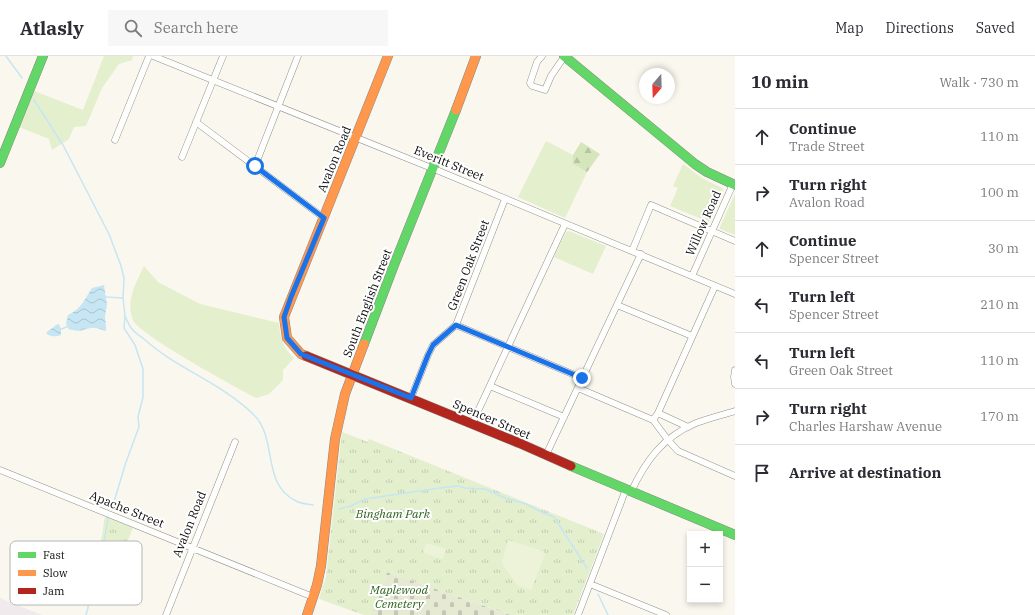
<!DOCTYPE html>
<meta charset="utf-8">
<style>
:root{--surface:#fff;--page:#f7f7f7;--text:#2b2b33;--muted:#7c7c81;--line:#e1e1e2}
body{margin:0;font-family:"IBM Plex Serif",serif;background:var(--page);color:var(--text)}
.controls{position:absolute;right:12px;bottom:12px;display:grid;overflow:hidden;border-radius:0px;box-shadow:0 2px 6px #0003}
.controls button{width:36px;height:36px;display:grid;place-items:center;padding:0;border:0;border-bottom:1px solid var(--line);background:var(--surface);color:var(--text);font:20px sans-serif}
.compass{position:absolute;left:639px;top:12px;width:36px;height:36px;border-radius:50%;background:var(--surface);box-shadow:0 2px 6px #0003;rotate:199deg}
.stop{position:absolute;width:12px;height:12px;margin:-9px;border:3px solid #1a73e8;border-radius:50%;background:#fff}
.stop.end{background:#1a73e8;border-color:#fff;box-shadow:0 1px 4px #0008}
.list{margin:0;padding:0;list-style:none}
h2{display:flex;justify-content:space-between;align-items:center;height:52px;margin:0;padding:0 16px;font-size:17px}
h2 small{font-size:13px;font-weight:400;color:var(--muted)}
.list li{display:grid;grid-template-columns:26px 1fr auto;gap:12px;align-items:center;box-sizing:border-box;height:56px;padding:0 16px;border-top:1px solid var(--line)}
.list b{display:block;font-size:15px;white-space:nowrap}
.list p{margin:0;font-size:13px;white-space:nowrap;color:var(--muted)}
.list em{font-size:13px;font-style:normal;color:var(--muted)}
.icon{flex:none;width:22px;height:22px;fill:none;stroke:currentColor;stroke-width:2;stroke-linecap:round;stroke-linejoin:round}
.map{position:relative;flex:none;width:735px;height:559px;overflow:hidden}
header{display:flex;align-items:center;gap:24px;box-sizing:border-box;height:56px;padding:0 20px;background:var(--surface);border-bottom:1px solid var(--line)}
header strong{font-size:19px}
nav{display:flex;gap:22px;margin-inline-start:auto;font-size:14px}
.search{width:280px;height:36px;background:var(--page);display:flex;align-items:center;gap:10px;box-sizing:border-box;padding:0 14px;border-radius:0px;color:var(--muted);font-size:15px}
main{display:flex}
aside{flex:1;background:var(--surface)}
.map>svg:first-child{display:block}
</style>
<header>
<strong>Atlasly</strong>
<div class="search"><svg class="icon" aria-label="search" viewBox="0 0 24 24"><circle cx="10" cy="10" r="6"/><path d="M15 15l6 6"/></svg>Search here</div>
<nav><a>Map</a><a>Directions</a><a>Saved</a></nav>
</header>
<main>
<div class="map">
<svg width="735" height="559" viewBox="0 0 735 559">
<defs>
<pattern id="forest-firs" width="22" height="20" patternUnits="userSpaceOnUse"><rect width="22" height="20" fill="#d5e6bc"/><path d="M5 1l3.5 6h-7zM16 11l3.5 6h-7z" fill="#b6c4a0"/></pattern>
<pattern id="cemetery-stones" width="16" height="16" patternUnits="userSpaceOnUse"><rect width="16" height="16" fill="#e6ead2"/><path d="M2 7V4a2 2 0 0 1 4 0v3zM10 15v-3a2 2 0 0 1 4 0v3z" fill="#c4c7b3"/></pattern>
<pattern id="park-tufts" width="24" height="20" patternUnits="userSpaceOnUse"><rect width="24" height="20" fill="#e4efce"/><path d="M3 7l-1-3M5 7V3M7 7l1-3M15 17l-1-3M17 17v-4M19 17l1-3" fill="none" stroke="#c2ccb0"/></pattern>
<pattern id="water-waves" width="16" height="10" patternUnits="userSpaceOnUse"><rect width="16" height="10" fill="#c6e6f4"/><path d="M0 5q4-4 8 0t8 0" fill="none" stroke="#a9c4d0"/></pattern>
</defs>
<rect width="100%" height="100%" fill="#faf7ee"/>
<path fill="#f1eaec" d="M 0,542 L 42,559 L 0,559 Z"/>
<path fill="#e4efce" d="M 104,0 L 133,0 L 132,4 L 119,8 L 102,32 L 86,70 L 74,71 L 69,83 L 52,94 L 49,83 L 19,71 L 34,35 L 83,54 Z
M 546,85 L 573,99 L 573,108 L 587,116 L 565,162 L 518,141 Z
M 683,108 L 702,122 L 722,132 L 723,133 L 709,166 L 670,150 L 678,132 L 673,130 Z
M 735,138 L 735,179 L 720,173 L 720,171 Z
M 569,175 L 606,190 L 593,218 L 554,201 L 566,176 Z
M 144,210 L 158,226 L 200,248 L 279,267 C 280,281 283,292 294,302 L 283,314 L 283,324 L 269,338 L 256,342 C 237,332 138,278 133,264 C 125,245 136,227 144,210 Z"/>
<path fill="url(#forest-firs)" d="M 581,86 L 600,98 L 587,116 L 573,108 L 573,99 Z"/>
<path fill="url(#cemetery-stones)" d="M 387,516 L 511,559 L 373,559 Z"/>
<path fill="url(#park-tufts)" d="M 342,376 L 368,386 L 369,383 L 604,478 L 573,559 L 511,559 L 387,516 L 373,559 L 364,559 L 319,543 L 326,521 Z
M 105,460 L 133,472 L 121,500 L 100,492 Z"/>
<path fill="#edf3d8" d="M 508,484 L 543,495 L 545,498 L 531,534 L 517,529 L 502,507 Z
M 426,487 L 446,493 L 443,503 L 423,497 Z"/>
<path fill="url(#water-waves)" d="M 104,229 L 107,249 L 105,260 L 106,271 L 106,275 C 101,274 96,271 92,272 C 82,273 81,277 69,273 L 66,268 L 68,259 C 81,253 85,243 92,232 Z
M 59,268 L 61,273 L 61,279 C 57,281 49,281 46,277 L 56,269 Z"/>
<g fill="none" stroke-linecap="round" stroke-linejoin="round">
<path stroke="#c6e6f4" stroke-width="1.5" d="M 6,0 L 22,22
M 34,44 L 63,89 L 109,178 L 121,210 L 124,222 L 123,242 L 125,260 L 124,272 L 135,289 L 143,313 L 143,341 L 138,361 L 139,371 L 126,406 L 114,446
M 105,241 L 123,242
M 125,260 C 127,264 129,270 132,273 C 135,277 140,280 144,283 C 177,313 222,327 254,359 C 278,383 261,428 296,445 C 301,448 308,448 313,449
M 59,274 L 69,270
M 339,453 L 351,450 L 365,443 L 440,432 L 458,430 L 465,432 L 485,433 L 505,442 L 526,448 L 541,456 L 554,461 L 587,512
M 598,538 L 608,559
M 86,559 L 102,499 L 108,462"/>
<g stroke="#93918d" stroke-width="7">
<path id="street" d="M 153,0 L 434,113 L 735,238
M 542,0 L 537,6 L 530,27 L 532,30 L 545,34 L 551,20 L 564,1
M 196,66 L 324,162
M 115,84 L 149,0
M 182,101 L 223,0
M 255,110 L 298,0
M 632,195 L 651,149 L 735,185
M 692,220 L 733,128
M 617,249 L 692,280
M 456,269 L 582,322
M 735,314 L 734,321 L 735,328
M 490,330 L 564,361
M 578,332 L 653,364 L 668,384 L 678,395 L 735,420
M 411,342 L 428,299 L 433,289 L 456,269 L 505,143
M 658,357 L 688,371
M 653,364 L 658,357 L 715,230
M 472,368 L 565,168
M 546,399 L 641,198
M 0,414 L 313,541
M 631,436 C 646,404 663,381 696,367 C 709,362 722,359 735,355
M 590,528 L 666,559
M 166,559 L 235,386
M 578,559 L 626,433"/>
</g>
<g stroke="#898884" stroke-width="10">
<path id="fast" d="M 564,0 L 695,108 L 707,116 L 735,129
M 0,107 L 43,0
M 364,288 L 394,209 L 456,54
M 571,410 L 735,479"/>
</g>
<g stroke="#898884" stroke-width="10">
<path id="slow" d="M 456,54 L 476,0
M 306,300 L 301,298 L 287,282 L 284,261 L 388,0
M 307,559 L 317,529 L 321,510 L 335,383 L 345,338 L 364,288"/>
</g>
<g stroke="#898884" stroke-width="10">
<path id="jam" d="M 306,300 L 519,387 L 571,410"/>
</g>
<use href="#street" stroke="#fefefc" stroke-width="6"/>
<use href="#fast" stroke="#63d668" stroke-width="9"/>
<use href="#slow" stroke="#ff974d" stroke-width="9"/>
<use href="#jam" stroke="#b3261e" stroke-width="9"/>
</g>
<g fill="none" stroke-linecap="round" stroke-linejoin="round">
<path stroke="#1a73e8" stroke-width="5" d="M 255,110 L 324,162 L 291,241 L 284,261 L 287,282 L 301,298 L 411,342 L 428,299 L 433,289 L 456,269 L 582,322"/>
</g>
<g text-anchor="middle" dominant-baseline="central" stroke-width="4" stroke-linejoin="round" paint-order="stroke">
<g font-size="12" fill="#0b0b0b" stroke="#fff">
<text transform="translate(334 103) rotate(-68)">Avalon Road</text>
<text transform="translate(449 107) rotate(22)">Everitt Street</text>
<text transform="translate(703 167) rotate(-66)">Willow Road</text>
<text transform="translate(468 209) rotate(-69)">Green Oak Street</text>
<text transform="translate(367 247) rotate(-69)">South English Street</text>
<text transform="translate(492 363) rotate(23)">Spencer Street</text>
<text transform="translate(127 453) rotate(22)">Apache Street</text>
<text transform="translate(189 468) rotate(-68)">Avalon Road</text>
</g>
<g font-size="12" font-style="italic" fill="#2e621c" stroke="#fff">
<text x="393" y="457">Bingham Park</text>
<text x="399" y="533">Maplewood<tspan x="399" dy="14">Cemetery</tspan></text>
</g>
</g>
<rect x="10" y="485" width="132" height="64" rx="6" fill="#fff" stroke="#b6b6b6" stroke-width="1"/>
<rect x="18" y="496" width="18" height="6" fill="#63d668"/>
<rect x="18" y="514" width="18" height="6" fill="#ff974d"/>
<rect x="18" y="532" width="18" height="6" fill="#b3261e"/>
<g font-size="11" fill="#0b0b0b">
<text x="43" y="503">Fast</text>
<text x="43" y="521">Slow</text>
<text x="43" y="539">Jam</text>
</g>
</svg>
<div class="controls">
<button>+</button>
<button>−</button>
</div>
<svg class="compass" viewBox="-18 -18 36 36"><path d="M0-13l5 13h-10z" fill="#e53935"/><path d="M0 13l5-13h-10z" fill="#7c7c81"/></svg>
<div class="stop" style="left:255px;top:110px"></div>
<div class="stop end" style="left:582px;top:322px"></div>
</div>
<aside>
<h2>10 min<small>Walk · 730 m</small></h2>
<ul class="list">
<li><svg class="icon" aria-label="ahead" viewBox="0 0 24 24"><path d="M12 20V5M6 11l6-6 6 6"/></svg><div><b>Continue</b><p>Trade Street</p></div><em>110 m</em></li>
<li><svg class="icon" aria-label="right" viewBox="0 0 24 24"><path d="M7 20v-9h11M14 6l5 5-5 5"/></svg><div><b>Turn right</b><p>Avalon Road</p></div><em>100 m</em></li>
<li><svg class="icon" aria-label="ahead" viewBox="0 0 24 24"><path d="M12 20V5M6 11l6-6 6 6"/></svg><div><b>Continue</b><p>Spencer Street</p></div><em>30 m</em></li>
<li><svg class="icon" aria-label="left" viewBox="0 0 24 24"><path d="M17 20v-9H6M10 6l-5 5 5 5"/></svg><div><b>Turn left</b><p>Spencer Street</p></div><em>210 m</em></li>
<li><svg class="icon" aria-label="left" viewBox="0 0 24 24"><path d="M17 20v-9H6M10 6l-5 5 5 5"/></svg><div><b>Turn left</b><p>Green Oak Street</p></div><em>110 m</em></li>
<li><svg class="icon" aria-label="right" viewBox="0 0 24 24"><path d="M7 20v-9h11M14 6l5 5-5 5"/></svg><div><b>Turn right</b><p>Charles Harshaw Avenue</p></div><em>170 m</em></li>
<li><svg class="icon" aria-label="arrive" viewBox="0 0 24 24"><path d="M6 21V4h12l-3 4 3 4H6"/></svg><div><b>Arrive at destination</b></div></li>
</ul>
</aside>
</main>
